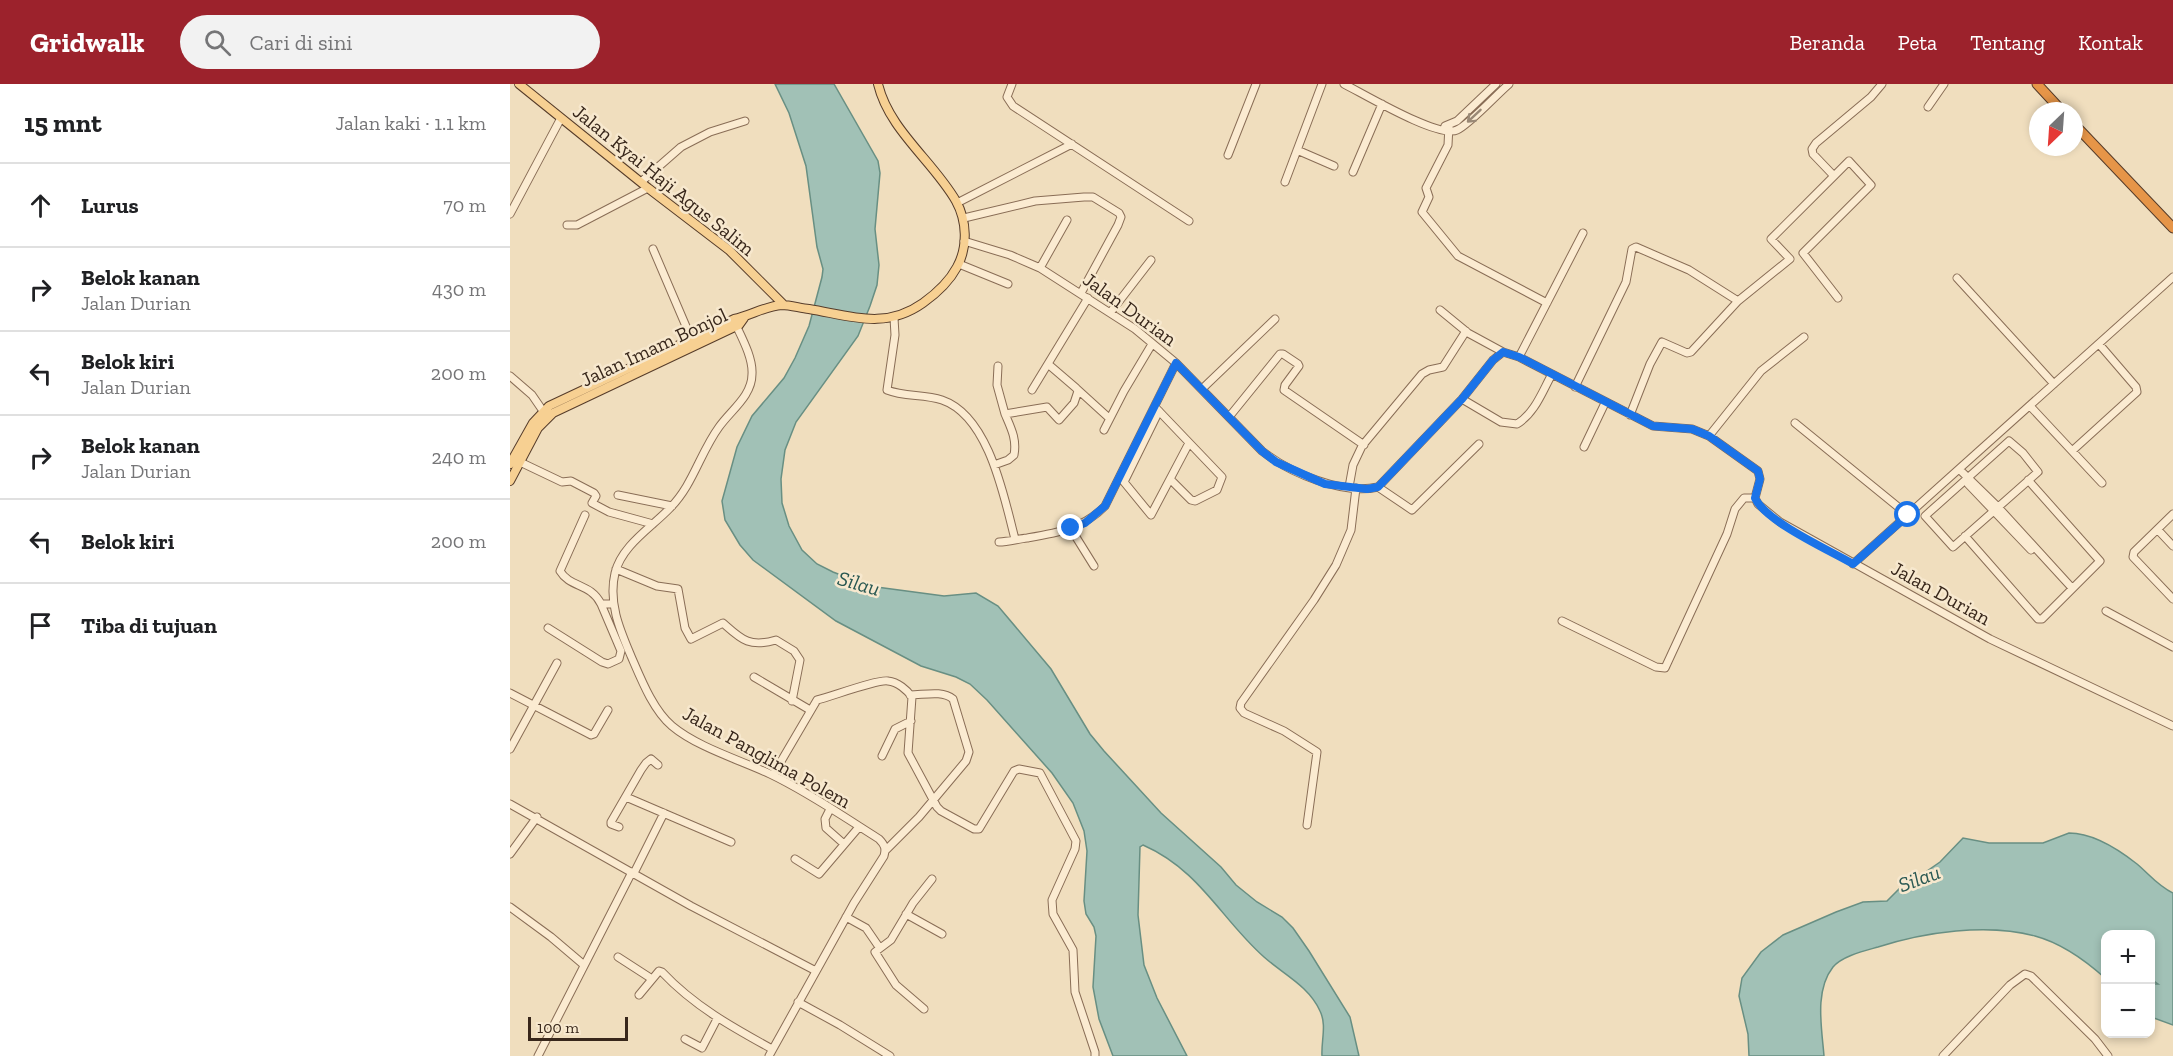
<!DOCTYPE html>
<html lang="id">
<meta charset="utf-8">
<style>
:root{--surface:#fff;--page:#f2f2f2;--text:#202124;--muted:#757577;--line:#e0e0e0;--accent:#9c222c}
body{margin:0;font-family:"Zilla Slab",serif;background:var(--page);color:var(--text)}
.controls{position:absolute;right:18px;bottom:18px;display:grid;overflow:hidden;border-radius:12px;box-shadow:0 3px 9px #0003}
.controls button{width:54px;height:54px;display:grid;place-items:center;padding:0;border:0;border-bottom:2px solid var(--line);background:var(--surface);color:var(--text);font:30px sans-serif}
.compass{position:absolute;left:1519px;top:18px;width:54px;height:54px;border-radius:50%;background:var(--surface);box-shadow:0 3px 9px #0003;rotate:205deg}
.scale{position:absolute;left:18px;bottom:15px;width:100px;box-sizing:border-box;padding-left:6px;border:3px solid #38271b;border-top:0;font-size:16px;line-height:21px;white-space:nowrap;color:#38271b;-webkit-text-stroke:4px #f7e8ce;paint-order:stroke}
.stop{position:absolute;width:18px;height:18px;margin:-14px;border:4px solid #1a73e8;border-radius:50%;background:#fff}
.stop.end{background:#1a73e8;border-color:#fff;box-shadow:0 2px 6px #0008}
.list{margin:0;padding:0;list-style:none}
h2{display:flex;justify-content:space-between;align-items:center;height:78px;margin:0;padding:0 24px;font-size:26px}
h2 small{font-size:20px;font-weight:400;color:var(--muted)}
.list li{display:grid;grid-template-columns:39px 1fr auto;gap:18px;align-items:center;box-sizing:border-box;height:84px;padding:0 24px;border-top:2px solid var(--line)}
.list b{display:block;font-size:22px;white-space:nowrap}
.list p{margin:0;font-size:20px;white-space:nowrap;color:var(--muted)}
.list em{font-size:20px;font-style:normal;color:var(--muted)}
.icon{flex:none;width:33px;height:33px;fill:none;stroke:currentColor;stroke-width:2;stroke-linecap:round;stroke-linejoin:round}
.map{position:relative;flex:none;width:1663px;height:972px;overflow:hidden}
header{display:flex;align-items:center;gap:36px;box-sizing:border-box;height:84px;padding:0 30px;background:var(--accent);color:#fff}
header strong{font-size:28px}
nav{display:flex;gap:33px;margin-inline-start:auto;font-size:21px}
.search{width:420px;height:54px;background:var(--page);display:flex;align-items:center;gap:15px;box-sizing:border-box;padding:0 21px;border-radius:33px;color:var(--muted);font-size:22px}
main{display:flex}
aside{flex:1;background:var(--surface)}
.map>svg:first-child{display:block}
</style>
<header>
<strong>Gridwalk</strong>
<div class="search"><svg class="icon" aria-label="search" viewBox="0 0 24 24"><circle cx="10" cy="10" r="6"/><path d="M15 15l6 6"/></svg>Cari di sini</div>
<nav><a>Beranda</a><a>Peta</a><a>Tentang</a><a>Kontak</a></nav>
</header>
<main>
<aside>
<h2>15 mnt<small>Jalan kaki · 1.1 km</small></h2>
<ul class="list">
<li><svg class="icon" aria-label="ahead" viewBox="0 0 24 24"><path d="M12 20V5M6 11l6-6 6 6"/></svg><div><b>Lurus</b></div><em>70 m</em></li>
<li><svg class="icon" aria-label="right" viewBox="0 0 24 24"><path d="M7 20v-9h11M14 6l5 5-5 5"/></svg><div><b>Belok kanan</b><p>Jalan Durian</p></div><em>430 m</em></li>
<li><svg class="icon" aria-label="left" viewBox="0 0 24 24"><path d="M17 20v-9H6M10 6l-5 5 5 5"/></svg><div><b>Belok kiri</b><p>Jalan Durian</p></div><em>200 m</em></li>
<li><svg class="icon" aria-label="right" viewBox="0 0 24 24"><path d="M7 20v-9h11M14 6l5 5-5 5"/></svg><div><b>Belok kanan</b><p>Jalan Durian</p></div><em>240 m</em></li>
<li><svg class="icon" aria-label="left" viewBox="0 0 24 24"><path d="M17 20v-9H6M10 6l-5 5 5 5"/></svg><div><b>Belok kiri</b></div><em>200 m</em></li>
<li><svg class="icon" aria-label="arrive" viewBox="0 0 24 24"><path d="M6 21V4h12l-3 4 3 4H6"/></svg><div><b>Tiba di tujuan</b></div></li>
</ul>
</aside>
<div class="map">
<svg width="1663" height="972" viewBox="0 0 1663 972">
<rect width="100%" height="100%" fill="#f0debe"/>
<path fill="#a1c1b6" stroke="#688f83" stroke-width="1.5" d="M 265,0 L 324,0 L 368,77 L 370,89 L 365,145 L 369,181 L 367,201 L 360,222 L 348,252 L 286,338 L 275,366 L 271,395 L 272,419 L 279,442 L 292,466 L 307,480 L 323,488 L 359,502 L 434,512 L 466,509 L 488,522 L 541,585 L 580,650 L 594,667 L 651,729 L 711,783 L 726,801 L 747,818 L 772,833 L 783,844 L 799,867 L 840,933 L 849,972 L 812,972 C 811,957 817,941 810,927 C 799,902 773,890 754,873 C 711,835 690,786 633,761 L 630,763 L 628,831 L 634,881 L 647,914 L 677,972 L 603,972 L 589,935 L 583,903 L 586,852 L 584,843 L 576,830 L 574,817 L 577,767 L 574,747 L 563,719 L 542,689 L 477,616 L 460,600 L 446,593 L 411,582 L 326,537 L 243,476 L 230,461 L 215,436 L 212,417 L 227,363 L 242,332 L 274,294 L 285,274 L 299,242 L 312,193 L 313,185 L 307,163 L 296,82 L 279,29 Z
M 1559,749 C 1583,749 1608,765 1627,780 C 1639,790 1648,802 1663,809 L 1663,941 L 1641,933 L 1641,900 L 1648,900 L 1641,895 L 1640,850 L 1596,850 L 1595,894 C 1576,877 1551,859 1525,852 C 1477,839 1415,848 1368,863 C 1354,867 1332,872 1323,883 C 1304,907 1312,945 1314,972 L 1239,972 L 1238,950 L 1229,912 L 1232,894 L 1251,868 L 1273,851 L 1326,828 L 1353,818 L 1377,817 L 1400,794 L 1414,789 L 1430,778 L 1453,754 L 1479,759 L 1533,759 Z"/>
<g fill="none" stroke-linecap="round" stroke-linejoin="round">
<g stroke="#896d56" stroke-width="9">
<path id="minor" d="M 502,0 L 497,13 L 503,22 L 679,137
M 834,0 C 854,10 929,55 947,46 C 960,40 986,11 999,0
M 1418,23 L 1434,0
M 939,41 L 938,61 L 916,104 L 919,113 L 912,128 L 948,172 L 1037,219
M 935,42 L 947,37 L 986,0
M 787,66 L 824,82
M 718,71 L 746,0
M 843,88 L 872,20
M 1324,92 L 1339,77 L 1361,101 L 1293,169 L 1328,214
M 131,98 L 171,63 L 200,48 L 235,37
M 775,98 L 812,0
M 447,119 L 562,60
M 0,130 L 51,34
M 454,134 L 525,117 L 574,113 L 583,113 L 609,129 L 611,133 L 608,141 L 571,209
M 57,141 L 67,141 L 138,104
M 454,157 L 500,171 L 530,184 L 625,245 L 666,279 L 752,367 C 780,389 832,411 868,403 L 952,315 L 983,276 L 993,268 L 1009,273 L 1143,342 L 1182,345 L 1199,352 L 1248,387 L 1250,395 L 1245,414 L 1248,420 L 1270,438 L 1480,555 L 1663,642
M 143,165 L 181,254
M 449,180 L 498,200
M 530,184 L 557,136
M 1447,194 L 1544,300
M 930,226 L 958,249 L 993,268
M 600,229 L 641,176
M 384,234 L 385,251 L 377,306 C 394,313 414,310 432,316 C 479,332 494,413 505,455
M 225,239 C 232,254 243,274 242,290 C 242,312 221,326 209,343 C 190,369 183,401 160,424 C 141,444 112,461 105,489 C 98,519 110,546 121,572 C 131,595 143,626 162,642 C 187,663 230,676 260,690 C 298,708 334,733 369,755 C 375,761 376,765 374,772 L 344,819 L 259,972
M 1009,273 L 1073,149
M 488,282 L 487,301 L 495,330
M 0,292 L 22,311 L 33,327
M 1065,303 L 1116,198 L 1122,165 L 1126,163 L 1179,186 L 1228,217
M 566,304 L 599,334
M 692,305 L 765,235
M 522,306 L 578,214
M 952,315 L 991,338 L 1007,340 C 1025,329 1032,308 1042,290
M 1520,322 L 1592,399
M 646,324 L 712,393 L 707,406 L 685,417 L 681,416 L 660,395
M 649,327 L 614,398 L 641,431 L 679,359
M 1120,331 L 1140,280 L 1152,258 L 1177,269 L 1181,268 L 1228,217 L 1280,175 L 1261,155 L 1324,92 L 1303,70 L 1302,65 L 1306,59 L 1361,13 L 1372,0
M 719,333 L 770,270 L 773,270 L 788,280 L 789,282 L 775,301 L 774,306 L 854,361
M 1285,339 L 1398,431
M 594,346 L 614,307 L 642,260
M 1199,352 L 1251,287 L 1294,253
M 1499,357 L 1513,369 L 1528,388 L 1443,463 L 1415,432 Z
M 1074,363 L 1095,319
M 1562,367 L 1627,308 L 1626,303 L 1589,260
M 10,378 L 52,398 L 61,397 L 84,409 L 86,412 L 82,419 L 99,428 L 143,440
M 484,381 L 498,376 L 504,371 C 507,355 501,344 495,330 L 537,323 L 549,336 L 564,319 L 568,307 L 566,304 L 538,280
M 1449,385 L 1488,423 L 1562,504
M 1458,395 L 1458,400 L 1521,466
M 839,403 L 843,381 L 852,362 L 912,290 L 919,286 L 933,283 L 956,247
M 868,403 L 902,426 L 969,360
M 108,411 L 162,422
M 1663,430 L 1624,468 L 1623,473 L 1663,515
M 75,431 L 50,487 C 60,504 81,499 91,520
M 561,445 L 584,482
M 1648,446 L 1663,462
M 1455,452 L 1528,535 L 1532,535 L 1590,477 L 1518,396
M 489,458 C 498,458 508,455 517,454 C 547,449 573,445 595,422 L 666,279
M 1343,480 L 1663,193
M 106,485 L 147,502 L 168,505 L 175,544 L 181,555 L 213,539 C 231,555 239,564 266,556 L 284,567 L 290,576 L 282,617
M 1596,527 L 1663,563
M 1052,537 L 1146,583 L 1155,584 L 1217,450 L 1225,425 L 1234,414 L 1245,414
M 38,544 L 92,578 L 98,580 L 109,575 L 111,567 L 91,520 L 104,520
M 244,593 L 300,626
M 0,609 L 81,651 L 84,650 L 98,626
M 0,665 L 47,579
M 372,672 L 385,645 L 401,637
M 263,691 L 307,616 C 320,613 368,595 378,597 C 388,598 397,606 402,613 L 398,669 L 427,723 L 431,727 L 464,745 L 469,745 L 504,687 L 509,685 L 530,689 L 566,757 L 565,765 L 542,816 L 543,830 L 563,866 L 565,908 L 585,968 L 585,972
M 116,713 L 221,758
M 0,720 L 181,822 L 306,887
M 320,725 L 315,735 L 316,744 L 334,760
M 797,741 L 807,668 L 774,647 L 734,629 L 730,624 L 731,619 L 804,516 L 826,481 L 841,446 L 846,404
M 109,743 L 101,740 L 101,738 L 131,686 L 136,679 L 141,675 L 148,681
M 376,766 L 409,733 L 456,677 L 459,668 L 443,615 C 432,606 414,611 400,611
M 0,770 L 27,733
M 285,775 L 309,790 L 349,743
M 124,789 L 154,729
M 0,823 L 41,853 L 74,881
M 396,830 L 432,850
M 336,833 L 356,844 L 369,863
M 108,873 L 142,895
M 129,911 L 149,887 L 152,888 C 184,922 222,943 262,965
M 288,918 L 330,941 L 380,972
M 414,925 L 386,901 L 365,868 L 381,856 L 403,819 L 422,795
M 175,955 L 192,964 L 207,935
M 28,972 L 122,788
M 1433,972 L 1500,901 L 1515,890 L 1521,892 L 1585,955 L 1598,972"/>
</g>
<g stroke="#563c2a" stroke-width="10">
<path id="major" d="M 9,0 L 138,104 L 219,166 L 274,221
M 0,380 L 23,339 L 39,322 L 224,235 C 240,232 255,222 272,221 C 280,221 290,224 299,225 C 341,232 375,246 413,219 C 427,209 439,198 447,183 C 458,163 457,137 446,117 C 423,77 379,46 368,0
M 0,397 L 28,344 L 43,329 L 229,241 L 234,234"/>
</g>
<g stroke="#563c2a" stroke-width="11">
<path id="highway" d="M 1527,0 L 1552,27
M 1564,40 L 1663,144"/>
</g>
<use href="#minor" stroke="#fbebd1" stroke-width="7"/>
<use href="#major" stroke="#f7d092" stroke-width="8"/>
<use href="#highway" stroke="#e69548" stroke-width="9"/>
</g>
<defs><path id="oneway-shaft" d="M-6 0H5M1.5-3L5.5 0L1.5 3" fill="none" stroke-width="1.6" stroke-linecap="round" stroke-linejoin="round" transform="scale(1.5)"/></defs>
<use stroke="#9a8976" href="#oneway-shaft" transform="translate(964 32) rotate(137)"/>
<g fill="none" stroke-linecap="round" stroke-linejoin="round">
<path stroke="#1a73e8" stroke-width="8" d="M 561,444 L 575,439 L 595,422 L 666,279 L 752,367 L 766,378 L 815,400 L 857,405 L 868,403 L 952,315 L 983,276 L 993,268 L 1009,273 L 1143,342 L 1182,345 L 1199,352 L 1248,387 L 1250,395 L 1245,414 C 1256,438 1319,466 1343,480 L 1398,431"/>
</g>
<g text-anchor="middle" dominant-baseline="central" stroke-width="5" stroke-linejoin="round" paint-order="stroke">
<g font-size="20" fill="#38271b" stroke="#f7e8ce">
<text transform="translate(154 96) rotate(39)">Jalan Kyai Haji Agus Salim</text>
<text transform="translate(620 225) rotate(36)">Jalan Durian</text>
<text transform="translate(144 263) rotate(-25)">Jalan Imam Bonjol</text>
<text transform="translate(1431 509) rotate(29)">Jalan Durian</text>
<text transform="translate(257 673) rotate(29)">Jalan Panglima Polem</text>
</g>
<g font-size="21" font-style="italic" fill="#295852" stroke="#f7e8ce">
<text transform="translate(349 499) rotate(16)">Silau</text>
<text transform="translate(1409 794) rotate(-20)">Silau</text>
</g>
</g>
</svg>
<div class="controls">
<button>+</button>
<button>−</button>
</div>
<svg class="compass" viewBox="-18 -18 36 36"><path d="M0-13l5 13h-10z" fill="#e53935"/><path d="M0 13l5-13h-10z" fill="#757577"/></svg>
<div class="scale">100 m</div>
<div class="stop" style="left:1398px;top:431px"></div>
<div class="stop end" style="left:561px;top:444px"></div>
</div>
</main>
